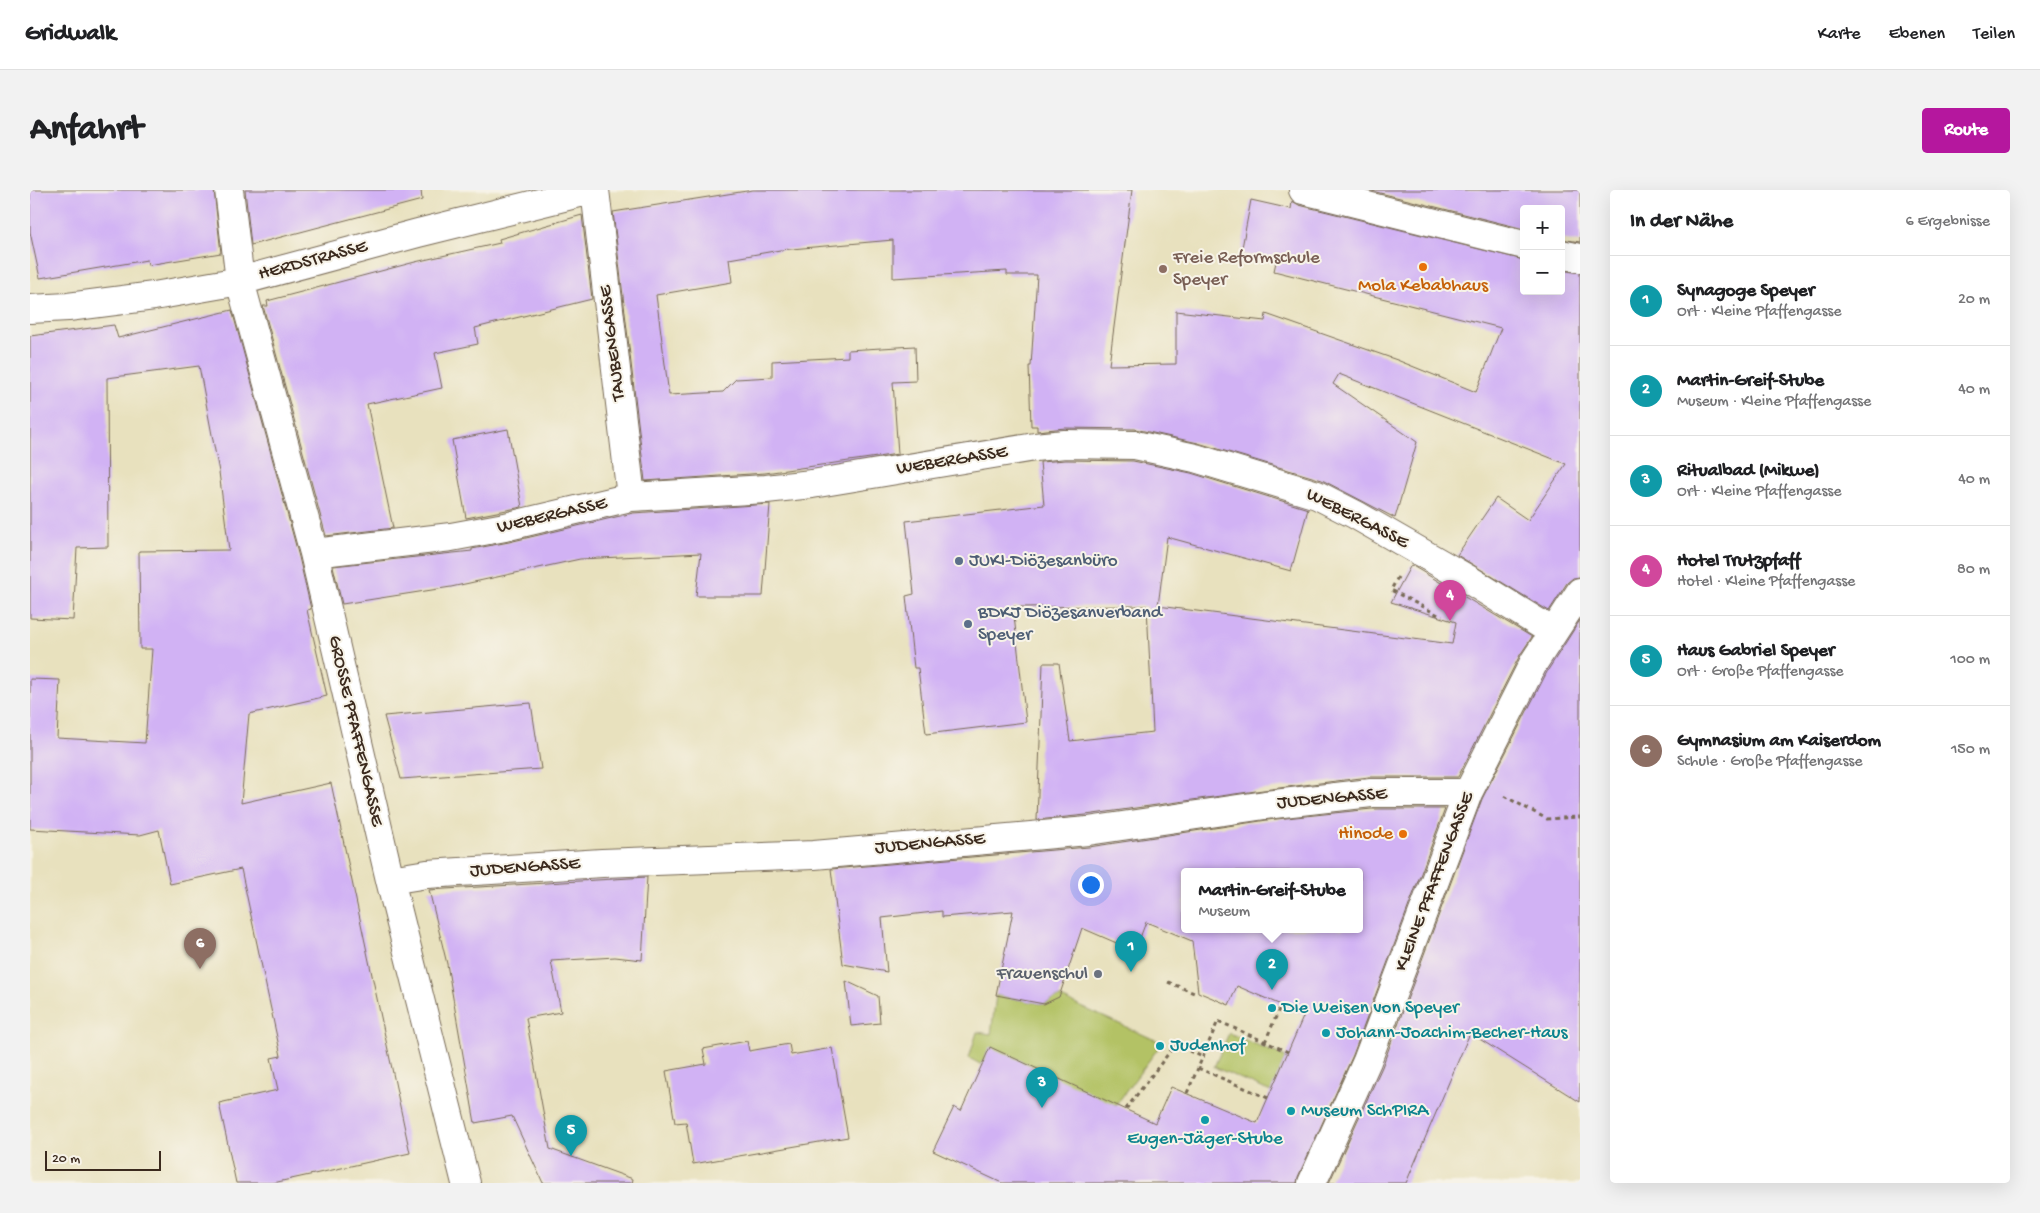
<!DOCTYPE html>
<html lang="de">
<meta charset="utf-8">
<style>
:root{--surface:#fff;--page:#f2f2f2;--text:#202124;--muted:#757577;--line:#e0e0e0;--accent:#b5179e}
body{margin:0;font-family:"Gochi Hand",sans-serif;background:var(--page);color:var(--text)}
.controls{position:absolute;right:15px;top:15px;display:grid;overflow:hidden;border-radius:5px;box-shadow:0 5px 20px #0002}
.controls button{width:45px;height:45px;display:grid;place-items:center;padding:0;border:0;border-bottom:1px solid var(--line);background:var(--surface);color:var(--text);font:25px sans-serif}
.scale{position:absolute;left:15px;bottom:12px;width:116px;box-sizing:border-box;padding-left:5px;border:2px solid #3b2a1e;border-top:0;font-size:14px;line-height:18px;white-space:nowrap;color:#3b2a1e;-webkit-text-stroke:4px #f7f3e8;paint-order:stroke}
.you{position:absolute;left:1060px;top:694px;width:18px;height:18px;margin:-12px;border:4px solid #fff;border-radius:50%;background:#1a73e8;box-shadow:0 0 0 8px #1a73e833}
.badge{display:grid;place-items:center;width:32px;height:32px;border-radius:50%;background:var(--accent);color:#fff;font-size:16px;font-weight:700}
.pin{position:absolute;translate:-50% -41px;filter:drop-shadow(0 1px 2px #0008)}
.pin::after{content:'';position:absolute;top:26px;width:18px;height:15px;background:inherit;clip-path:polygon(0 0,100% 0,50% 100%)}
.popup{position:absolute;left:1151px;top:678px;width:182px;height:65px;box-sizing:border-box;display:grid;place-content:center;border-radius:5px;background:var(--surface);filter:drop-shadow(0 1px 4px #0005);font-size:16px;white-space:nowrap;color:var(--muted)}
.popup b{font-size:19px;color:var(--text)}
.popup::after{content:'';position:absolute;left:50%;top:100%;margin-left:-10px;border:10px solid transparent;border-top-color:var(--surface)}
.list{margin:0;padding:0;list-style:none}
h2{display:flex;justify-content:space-between;align-items:center;height:65px;margin:0;padding:0 20px;font-size:21px}
h2 small{font-size:16px;font-weight:400;color:var(--muted)}
.list li{display:grid;grid-template-columns:32px 1fr auto;gap:15px;align-items:center;box-sizing:border-box;height:90px;padding:0 20px;border-top:1px solid var(--line)}
.list b{display:block;font-size:19px;white-space:nowrap}
.list p{margin:0;font-size:16px;white-space:nowrap;color:var(--muted)}
.list em{font-size:16px;font-style:normal;color:var(--muted)}
.map{position:relative;flex:none;width:1550px;height:993px;overflow:hidden;border-radius:5px}
header{display:flex;align-items:center;gap:30px;box-sizing:border-box;height:70px;padding:0 25px;background:var(--surface);border-bottom:1px solid var(--line)}
header strong{font-size:24px}
nav{display:flex;gap:28px;margin-inline-start:auto;font-size:18px}
.intro{display:flex;align-items:center;justify-content:space-between;box-sizing:border-box;height:120px;padding:0 30px}
h1{margin:0;font-size:35px}
.button{padding:12px 22px;border-radius:5px;background:var(--accent);color:#fff;font-size:18px;font-weight:700}
main{display:flex;gap:30px;padding:0 30px}
aside{flex:1;background:var(--surface);border-radius:5px;box-shadow:0 5px 20px #0002}
.map>svg:first-child{display:block}
</style>
<header>
<strong>Gridwalk</strong>
<nav><a>Karte</a><a>Ebenen</a><a>Teilen</a></nav>
</header>
<div class="intro"><h1>Anfahrt</h1><a class="button">Route</a></div>
<main>
<div class="map">
<svg width="1550" height="993" viewBox="0 0 1550 993">
<rect width="100%" height="100%" fill="#f7f3e8"/>
<filter id="ink" filterUnits="userSpaceOnUse"><feTurbulence type="fractalNoise" baseFrequency=".02" numOctaves="2"/><feDisplacementMap in="SourceGraphic" scale="10" xChannelSelector="R" yChannelSelector="G"/><feConvolveMatrix kernelMatrix="1 2 1 2 8 2 1 2 1" color-interpolation-filters="sRGB"/></filter>
<filter id="wash" filterUnits="userSpaceOnUse"><feTurbulence type="fractalNoise" baseFrequency=".0096" numOctaves="4" result="noise"/><feDisplacementMap in="SourceGraphic" scale="20" xChannelSelector="R" yChannelSelector="G"/><feGaussianBlur stdDeviation="1.12" result="paint"/><feColorMatrix in="noise" values="0 0 0 0 0 0 0 0 0 0 0 0 0 0 0 0 0 1.4 0 .05"/><feComposite in="paint" operator="in"/></filter>
<g filter="url(#wash)">
<rect width="100%" height="100%" fill="#e8e1be"/>
<path fill="#b3c265" stroke="#777642" d="M 966,805 L 1014,814 L 1029,807 L 1132,853 L 1086,915 L 952,875 L 939,868 L 947,842 L 961,844 Z
M 1199,843 L 1256,867 L 1241,902 L 1184,877 Z"/>
<g id="blocks">
<path fill="#d1b2f4" fill-rule="evenodd" d="M 0,0 L 184,0 L 191,63 L 118,75 L 117,70 L 10,88 L 0,42 Z
M 215,0 L 391,0 L 392,10 L 221,55 Z
M 723,0 L 1102,0 L 1079,175 L 1146,174 L 1146,121 L 1235,131 L 1236,124 L 1367,170 L 1446,202 L 1471,138 L 1244,81 L 1246,72 L 1211,63 L 1221,10 L 1261,19 L 1262,11 L 1269,15 L 1494,70 L 1494,101 L 1531,101 L 1531,80 L 1550,83 L 1550,387 L 1543,388 L 1537,393 L 1519,421 L 1427,365 L 1466,308 L 1498,330 L 1536,274 L 1309,184 L 1303,194 L 1387,252 L 1365,328 L 1292,290 L 1168,253 L 1105,239 L 1035,238 L 1007,241 L 1007,236 L 1001,236 L 999,176 L 1001,176 L 1007,85 L 977,85 L 977,81 L 863,88 L 863,50 L 750,60 L 699,69 L 702,92 L 626,105 L 639,205 L 693,202 L 706,189 L 742,187 L 742,171 L 818,167 L 818,160 L 885,156 L 886,191 L 863,192 L 868,264 L 735,283 L 615,291 L 583,22 Z
M 1338,0 L 1550,0 L 1550,52 L 1531,49 L 1531,19 L 1494,19 L 1494,39 Z
M 552,25 L 562,109 L 445,138 L 448,154 L 405,163 L 412,198 L 337,214 L 363,338 L 296,346 L 233,116 L 238,116 L 237,111 L 385,72 L 470,53 L 469,49 Z
M 202,120 L 269,367 L 281,419 L 277,420 L 297,506 L 219,524 L 211,613 L 301,593 L 380,963 L 243,993 L 206,993 L 189,913 L 248,900 L 241,868 L 251,866 L 211,679 L 140,694 L 129,640 L 110,645 L 0,639 L 0,489 L 30,490 L 27,548 L 115,553 L 122,459 L 110,459 L 109,361 L 199,360 L 189,282 L 169,176 L 77,188 L 78,357 L 47,358 L 43,430 L 0,428 L 0,146 L 84,135 L 88,148 Z
M 478,239 L 492,317 L 436,328 L 422,250 Z
M 1036,270 L 1103,271 L 1161,283 L 1278,319 L 1261,381 L 1137,347 L 1128,416 L 1422,454 L 1426,432 L 1361,412 L 1381,375 L 1502,447 L 1490,465 L 1428,587 L 1339,587 L 1233,600 L 1056,625 L 1007,630 L 1013,473 L 1029,473 L 1040,551 L 1123,542 L 1117,416 L 983,417 L 996,532 L 896,544 L 888,478 L 884,478 L 876,406 L 884,404 L 876,331 L 1014,315 L 1010,272 Z
M 740,314 L 733,406 L 666,406 L 671,363 L 550,369 L 421,397 L 312,414 L 303,376 L 442,361 L 442,359 L 479,352 L 603,323 Z
M 1550,430 L 1550,912 L 1440,843 L 1376,993 L 1299,993 L 1352,877 L 1452,609 L 1518,480 Z
M 501,513 L 511,579 L 371,589 L 354,526 Z
M 1342,619 L 1415,619 L 1323,865 L 1268,987 L 1267,993 L 972,993 L 903,961 L 924,917 L 931,921 L 960,857 L 1125,933 L 1141,897 L 1227,933 L 1274,825 L 1207,796 L 1199,815 L 1168,802 L 1162,751 L 1116,732 L 1105,761 L 1052,738 L 1029,807 L 1014,814 L 966,805 L 983,721 L 912,727 L 912,721 L 852,728 L 857,782 L 813,774 L 801,679 L 1059,657 L 1237,630 ZM 1154,681 L 1330,681 L 1330,739 L 1154,739 Z
M 617,687 L 612,770 L 585,767 L 521,771 L 531,822 L 496,828 L 520,959 L 603,989 L 602,993 L 513,993 L 482,926 L 445,933 L 417,774 L 399,700 Z
M 816,791 L 848,806 L 850,833 L 821,836 Z
M 717,851 L 719,861 L 759,854 L 761,865 L 802,858 L 818,947 L 663,974 L 656,932 L 645,933 L 636,881 L 676,874 L 673,859 Z"/>
</g>
</g>
<g filter="url(#ink)">
<use href="#blocks" fill-opacity="0" stroke="#786a56" stroke-width="1"/>
<g fill="none" stroke-linecap="round" stroke-linejoin="round">
<g stroke="#786a56" stroke-width="30">
<path id="minor" d="M 199,0 L 210,91 L 284,363 L 360,690 L 436,993
M 565,0 L 601,307
M 1273,0 L 1494,55
M 1531,64 L 1550,68
M 0,119 L 38,117 L 124,106 L 210,91 L 388,43 L 562,0
M 284,363 L 421,347 L 475,337 L 601,307 L 736,299 L 782,294 L 1005,257 L 1035,254 L 1105,255 L 1165,268 L 1287,305 L 1326,325 L 1441,391 L 1523,442
M 360,690 L 397,684 L 572,673 L 784,665 L 1058,641 L 1235,615 L 1341,603 L 1438,603
M 1282,993 L 1337,871 L 1438,603 L 1504,472 L 1550,402"/>
</g>
<path stroke="#786a56" stroke-width="3" stroke-dasharray="4 4" stroke-linecap="butt" d="M 1368,387 L 1361,400 L 1412,427
M 1474,606 L 1517,629 L 1550,627
M 1138,792 L 1164,803
M 1235,852 L 1251,815
M 1157,903 L 1168,878
M 1238,908 L 1168,878 L 1188,831 L 1258,862
M 1096,919 L 1145,855 L 1173,867"/>
<use href="#minor" stroke="#fff" stroke-width="28"/>
</g>
</g>
<g fill="#e8710a" stroke="#f7f3e8" stroke-width="2">
<circle cx="1393" cy="77" r="5"/>
<circle cx="1373" cy="644" r="5"/>
</g>
<circle fill="#8d6e63" stroke="#f7f3e8" stroke-width="2" cx="1133" cy="79" r="5"/>
<g fill="#5c6f8a" stroke="#f7f3e8" stroke-width="2">
<circle cx="929" cy="371" r="5"/>
<circle cx="938" cy="434" r="5"/>
</g>
<circle fill="#6b7280" stroke="#f7f3e8" stroke-width="2" cx="1068" cy="784" r="5"/>
<g fill="#0f9aa8" stroke="#f7f3e8" stroke-width="2">
<circle cx="1242" cy="818" r="5"/>
<circle cx="1296" cy="843" r="5"/>
<circle cx="1130" cy="856" r="5"/>
<circle cx="1261" cy="921" r="5"/>
<circle cx="1175" cy="930" r="5"/>
</g>
<g text-anchor="middle" dominant-baseline="central" stroke-width="4" stroke-linejoin="round" paint-order="stroke">
<g font-size="19" fill="#785e54" stroke="#f7f3e8" text-anchor="start">
<text x="1143" y="68">Freie Reformschule<tspan x="1143" dy="22">Speyer</tspan></text>
</g>
<g font-size="19" fill="#3b2a1e" stroke="#f7f3e8">
<text transform="translate(283 71) rotate(-15)">HERDSTRASSE</text>
<text transform="translate(583 153) rotate(-97)">TAUBENGASSE</text>
<text transform="translate(922 271) rotate(-9)">WEBERGASSE</text>
<text transform="translate(522 326) rotate(-13)">WEBERGASSE</text>
<text transform="translate(1327 329) rotate(27)">WEBERGASSE</text>
<text transform="translate(325 541) rotate(77)">GROSSE PFAFFENGASSE</text>
<text transform="translate(1302 609) rotate(-5)">JUDENGASSE</text>
<text transform="translate(900 654) rotate(-5)">JUDENGASSE</text>
<text transform="translate(495 678) rotate(-4)">JUDENGASSE</text>
<text transform="translate(1405 692) rotate(-69)">KLEINE PFAFFENGASSE</text>
</g>
<g font-size="19" fill="#c56008" stroke="#f7f3e8">
<text x="1393" y="96">Mola Kebabhaus</text>
<text x="1363" y="644" text-anchor="end">Hinode</text>
</g>
<g font-size="19" fill="#4e5e75" stroke="#f7f3e8" text-anchor="start">
<text x="939" y="371">JUKI-Diözesanbüro</text>
<text x="948" y="423">BDKJ Diözesanverband<tspan x="948" dy="22">Speyer</tspan></text>
</g>
<g font-size="19" fill="#5b616d" stroke="#f7f3e8" text-anchor="end">
<text x="1058" y="784">Frauenschul</text>
</g>
<g font-size="19" fill="#0d838f" stroke="#f7f3e8" text-anchor="start">
<text x="1252" y="818">Die Weisen von Speyer</text>
<text x="1306" y="843">Johann-Joachim-Becher-Haus</text>
<text x="1140" y="856">Judenhof</text>
<text x="1271" y="921">Museum SchPIRA</text>
<text x="1175" y="949" text-anchor="middle">Eugen-Jäger-Stube</text>
</g>
</g>
</svg>
<div class="controls">
<button>+</button>
<button>−</button>
</div>
<div class="scale">20 m</div>
<div class="you"></div>
<div class="pin badge" style="left:1101px;top:782px;background:#0f9aa8">1</div>
<div class="pin badge" style="left:1242px;top:800px;background:#0f9aa8">2</div>
<div class="popup"><b>Martin-Greif-Stube</b>Museum</div>
<div class="pin badge" style="left:1012px;top:918px;background:#0f9aa8">3</div>
<div class="pin badge" style="left:1420px;top:431px;background:#d1479c">4</div>
<div class="pin badge" style="left:541px;top:966px;background:#0f9aa8">5</div>
<div class="pin badge" style="left:170px;top:779px;background:#8d6e63">6</div>
</div>
<aside>
<h2>In der Nähe<small>6 Ergebnisse</small></h2>
<ul class="list">
<li><span class="badge" style="background:#0f9aa8">1</span><div><b>Synagoge Speyer</b><p>Ort · Kleine Pfaffengasse</p></div><em>20 m</em></li>
<li><span class="badge" style="background:#0f9aa8">2</span><div><b>Martin-Greif-Stube</b><p>Museum · Kleine Pfaffengasse</p></div><em>40 m</em></li>
<li><span class="badge" style="background:#0f9aa8">3</span><div><b>Ritualbad (Mikwe)</b><p>Ort · Kleine Pfaffengasse</p></div><em>40 m</em></li>
<li><span class="badge" style="background:#d1479c">4</span><div><b>Hotel Trutzpfaff</b><p>Hotel · Kleine Pfaffengasse</p></div><em>80 m</em></li>
<li><span class="badge" style="background:#0f9aa8">5</span><div><b>Haus Gabriel Speyer</b><p>Ort · Große Pfaffengasse</p></div><em>100 m</em></li>
<li><span class="badge" style="background:#8d6e63">6</span><div><b>Gymnasium am Kaiserdom</b><p>Schule · Große Pfaffengasse</p></div><em>150 m</em></li>
</ul>
</aside>
</main>
